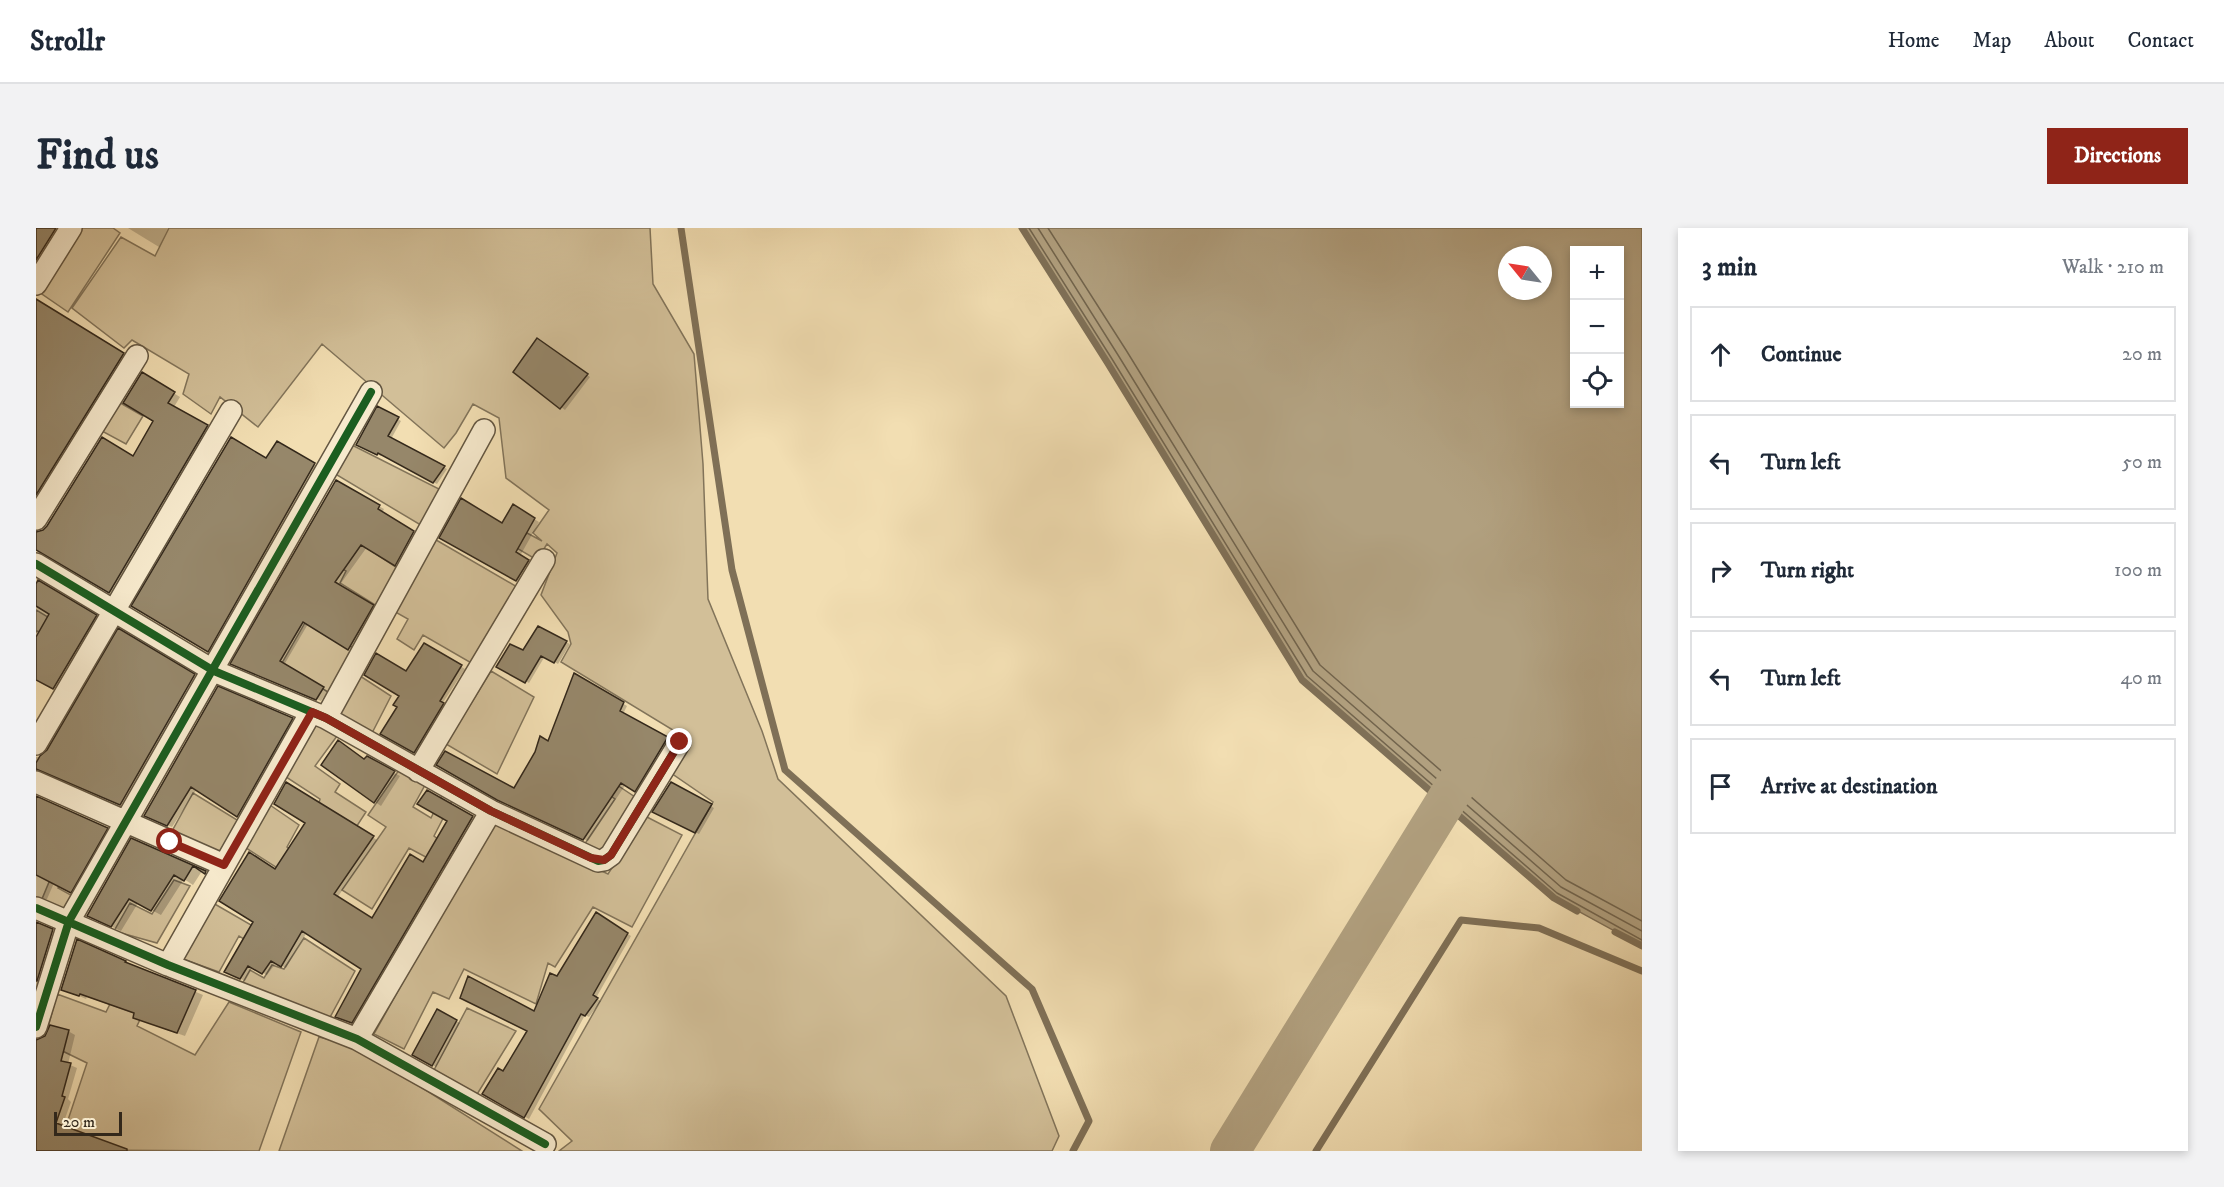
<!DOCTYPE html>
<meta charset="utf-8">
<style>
:root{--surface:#fff;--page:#f2f2f3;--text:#1f2937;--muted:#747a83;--line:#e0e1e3;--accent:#8f2418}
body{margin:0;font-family:"IM FELL DW Pica",serif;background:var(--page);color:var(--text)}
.controls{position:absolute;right:18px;top:18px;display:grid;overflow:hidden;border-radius:0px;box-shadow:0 3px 9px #0003}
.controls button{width:54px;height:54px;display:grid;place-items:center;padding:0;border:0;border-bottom:2px solid var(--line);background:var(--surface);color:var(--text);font:30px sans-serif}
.compass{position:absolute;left:1462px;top:18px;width:54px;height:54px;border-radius:50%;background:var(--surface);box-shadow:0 3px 9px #0003;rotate:300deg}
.scale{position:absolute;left:18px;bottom:15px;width:68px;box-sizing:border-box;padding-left:6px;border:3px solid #33281b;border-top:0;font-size:16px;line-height:21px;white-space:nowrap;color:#33281b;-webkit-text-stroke:4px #f7eacd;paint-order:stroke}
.stop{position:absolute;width:18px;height:18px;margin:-14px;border:4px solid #8f2418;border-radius:50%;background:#fff}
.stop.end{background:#8f2418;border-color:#fff;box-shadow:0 2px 6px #0008}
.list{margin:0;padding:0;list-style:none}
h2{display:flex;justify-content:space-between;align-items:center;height:78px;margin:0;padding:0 24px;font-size:26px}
h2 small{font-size:20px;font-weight:400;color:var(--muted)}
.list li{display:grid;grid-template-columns:39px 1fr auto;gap:18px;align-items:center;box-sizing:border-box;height:96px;margin:0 12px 12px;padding:0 12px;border:2px solid var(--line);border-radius:0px}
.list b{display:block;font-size:22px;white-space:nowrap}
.list em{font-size:20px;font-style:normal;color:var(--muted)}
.icon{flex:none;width:33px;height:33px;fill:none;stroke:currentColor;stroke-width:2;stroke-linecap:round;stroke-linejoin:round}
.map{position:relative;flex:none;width:1606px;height:923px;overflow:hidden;border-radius:0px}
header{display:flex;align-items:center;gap:36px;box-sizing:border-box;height:84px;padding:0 30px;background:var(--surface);border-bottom:2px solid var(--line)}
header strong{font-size:28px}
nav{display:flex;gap:33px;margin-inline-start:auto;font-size:21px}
.intro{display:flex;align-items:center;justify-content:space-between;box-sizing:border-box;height:144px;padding:0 36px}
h1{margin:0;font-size:42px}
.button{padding:15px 27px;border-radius:0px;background:var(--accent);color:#fff;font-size:21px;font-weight:700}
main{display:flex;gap:36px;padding:0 36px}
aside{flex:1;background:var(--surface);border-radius:0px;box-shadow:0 3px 9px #0003}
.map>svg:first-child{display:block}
</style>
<header>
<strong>Strollr</strong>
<nav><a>Home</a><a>Map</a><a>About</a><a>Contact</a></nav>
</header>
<div class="intro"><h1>Find us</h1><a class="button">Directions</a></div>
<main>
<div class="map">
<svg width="1606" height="923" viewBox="0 0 1606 923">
<rect width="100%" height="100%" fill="#f2deb2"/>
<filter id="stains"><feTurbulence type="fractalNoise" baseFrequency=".00333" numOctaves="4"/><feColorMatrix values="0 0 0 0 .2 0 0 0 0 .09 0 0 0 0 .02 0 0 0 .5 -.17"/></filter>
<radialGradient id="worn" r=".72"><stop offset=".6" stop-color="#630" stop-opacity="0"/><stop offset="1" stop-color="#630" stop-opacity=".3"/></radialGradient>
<path fill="#d2bf98" stroke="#82745a" stroke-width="1.5" d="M 45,0 L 77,0 L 84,5 L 32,84 L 3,64 Z
M 133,0 L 614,0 L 617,56 L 658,126 L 667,236 L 672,371 L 726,503 L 742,551 L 970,768 L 1023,908 L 1016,923 L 523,923 L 536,913 L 503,881 L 677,574 L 635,545 L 655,513 L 525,434 L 535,416 L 532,404 L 505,367 L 521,325 L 511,316 L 501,332 L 462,309 L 485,311 L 491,305 L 506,313 L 497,305 L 513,282 L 470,250 L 463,190 L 437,176 L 420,205 L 408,220 L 286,116 L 222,199 L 184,169 L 175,186 L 147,166 L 153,146 L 96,112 L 88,120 L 36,80 L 85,9 L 119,28 Z
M 81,173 L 107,188 L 90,216 L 64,202 Z
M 312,215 L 407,263 L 388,299 L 296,244 Z
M 395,309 L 483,360 L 437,436 L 387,407 L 378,422 L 361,411 L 372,391 L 354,381 Z
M 316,310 L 366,343 L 344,380 L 304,355 L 310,343 L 300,337 Z
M 0,382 L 40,406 L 32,418 L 1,403 L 0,404 Z
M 270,393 L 323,423 L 298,468 L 246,435 Z
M 455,443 L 498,469 L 461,546 L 410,516 Z
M 321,446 L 355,468 L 334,509 L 298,486 Z
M 276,494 L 290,497 L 301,508 L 279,538 L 304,556 L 299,564 L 330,584 L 317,604 L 282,579 L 284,571 L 247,547 Z
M 363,542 L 389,557 L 377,579 L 395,590 L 407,565 L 416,573 L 398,608 L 424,628 L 414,642 L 373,620 L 336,681 L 306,662 L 350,599 L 332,587 Z
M 569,549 L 602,571 L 568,625 L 546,620 L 579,571 L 563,560 Z
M 157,565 L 206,595 L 187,632 L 135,605 Z
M 231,575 L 263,597 L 251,619 L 302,655 L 293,673 L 210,620 Z
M 609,588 L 646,607 L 596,699 L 557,679 L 519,739 L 512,735 L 500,776 L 428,741 L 413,771 L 397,764 L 368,821 L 338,806 L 457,592 L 572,646 Z
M 33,606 L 50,613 L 22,660 L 42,671 L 34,686 L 6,671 Z
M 138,652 L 154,658 L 121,715 L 78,703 L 94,675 L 116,686 Z
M 177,675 L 229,705 L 220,718 L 203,708 L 183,744 L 144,730 Z
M 268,710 L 319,743 L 292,793 L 205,758 L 214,742 L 228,750 L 236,737 L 248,741 Z
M 93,737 L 121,755 L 101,798 L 159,827 L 193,774 L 265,804 L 223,923 L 22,922 L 51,835 L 8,814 L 21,766 L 70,784 Z
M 431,780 L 480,803 L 440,868 L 397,844 Z
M 283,809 L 320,818 L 486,923 L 243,923 Z"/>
<path fill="#b1a07f" stroke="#7f7057" stroke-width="1.5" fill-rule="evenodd" d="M 986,0 L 1606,0 L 1606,718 L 1518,670 L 1266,452 L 1071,134 ZM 1538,22 L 1584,22 L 1584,176 L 1538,176 ZM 1471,27 L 1507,27 L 1507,63 L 1471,63 Z"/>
<path fill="#0003" d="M 0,0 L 14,0 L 24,6 L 0,44 Z
M 92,0 L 132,0 L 123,19 Z
M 0,76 L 8,77 L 93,130 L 0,280 Z
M 505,114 L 554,149 L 529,182 L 479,144 Z
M 106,146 L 144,169 L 138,179 L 178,202 L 80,368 L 0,320 L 0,304 L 6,304 L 98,230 L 119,193 Z
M 342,180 L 365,193 L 355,211 L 411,241 L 401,256 L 346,226 L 345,228 L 322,216 Z
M 241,215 L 284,240 L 178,426 L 97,378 L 230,232 Z
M 300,254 L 348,281 L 346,285 L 382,307 L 365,339 L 331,319 L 303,358 L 342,381 L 318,423 L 272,396 L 248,437 L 292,463 L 285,473 L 201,438 Z
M 477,278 L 503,294 L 484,328 L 497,335 L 485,355 L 405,309 L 467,297 Z
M 3,354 L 66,392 L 24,464 L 0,450 L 0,359 Z
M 502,400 L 534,416 L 522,436 L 509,428 L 493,455 L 462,438 L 488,424 Z
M 83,402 L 165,451 L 91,580 L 13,545 L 5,544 L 0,547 L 0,529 L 6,529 L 12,523 Z
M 388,417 L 429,441 L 406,476 L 410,478 L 382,526 L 346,505 L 363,478 L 371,445 Z
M 539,447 L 591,478 L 587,486 L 636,513 L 604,565 L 590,556 L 552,613 L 467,574 L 478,562 L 513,515 Z
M 182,460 L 261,494 L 207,591 L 161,561 L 136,599 L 115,590 Z
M 331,530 L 364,548 L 345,578 L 339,574 L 329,532 Z
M 250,556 L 341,612 L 301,670 L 336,692 L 388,636 L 413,593 L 392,564 L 441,591 L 320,796 L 305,791 L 327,741 L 271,704 L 250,740 L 240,735 L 231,747 L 217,739 L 209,753 L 194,746 L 240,643 L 271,594 Z
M 635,556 L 678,580 L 663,606 L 618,583 Z
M 0,570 L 77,604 L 41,667 L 18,655 L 11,671 L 0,672 Z
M 96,612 L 166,643 L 157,657 L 148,651 L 125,687 L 102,675 L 85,703 L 61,692 Z
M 561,686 L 595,708 L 560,770 L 565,773 L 553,789 L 549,787 L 493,891 L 448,866 L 467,845 L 493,803 L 499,785 Z
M 0,695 L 23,706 L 0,780 Z
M 42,713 L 167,767 L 149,808 L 106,793 L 98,789 L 99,786 L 51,769 L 50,771 L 27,761 Z
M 402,783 L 424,795 L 400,839 L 378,827 Z
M 32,803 L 39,807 L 32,836 L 41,840 L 32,871 L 35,874 L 26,899 L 93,923 L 0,923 L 0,813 Z"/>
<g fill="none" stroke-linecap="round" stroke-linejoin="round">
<path stroke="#72644d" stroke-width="1.5" d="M 993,0 L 1076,131 L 1271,448 L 1521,665 L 1606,712
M 1002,0 L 1082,127 L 1277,443 L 1525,659 L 1606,703
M 1012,0 L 1090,122 L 1284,437 L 1530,652 L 1606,693"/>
<path stroke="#7f7057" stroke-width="7" d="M 645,0 L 696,342 L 749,542 L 996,761 L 1053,893 L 1037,923
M 986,0 L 1071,134 L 1266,452 L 1518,670 L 1541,683
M 1579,704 L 1606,718
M 1280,923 L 1425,692 L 1503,700 L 1606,743"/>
<path stroke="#b1a07f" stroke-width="40" d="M 1194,923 L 1437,529"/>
</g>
<path fill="#96876a" stroke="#33281b" stroke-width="1.5" d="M 0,0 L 20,0 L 0,32 Z
M 0,71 L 88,125 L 0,267 Z
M 501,110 L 552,146 L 524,181 L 477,144 Z
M 106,144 L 139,164 L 132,175 L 172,197 L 73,365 L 0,322 L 0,304 L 7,302 L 11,298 L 66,209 L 97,228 L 117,193 L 87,175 Z
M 341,178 L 363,189 L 352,208 L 409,238 L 397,255 L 342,225 L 341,227 L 320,217 Z
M 195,209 L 230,230 L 241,213 L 279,235 L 172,424 L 95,378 Z
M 300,252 L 344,277 L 342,281 L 378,303 L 359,338 L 325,317 L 299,354 L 338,377 L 312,422 L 267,394 L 244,433 L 288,459 L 280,472 L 194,436 Z
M 425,270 L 466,295 L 477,276 L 499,290 L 480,324 L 493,332 L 480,353 L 403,310 Z
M 2,352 L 61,387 L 17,461 L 0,452 L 0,409 L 13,386 L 0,378 L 0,356 Z
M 502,398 L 531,413 L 518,435 L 505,428 L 489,455 L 460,439 L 474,416 L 487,422 Z
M 82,400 L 159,446 L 84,577 L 0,541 L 0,535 L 4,528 L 11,522 Z
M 388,415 L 426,437 L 404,473 L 408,475 L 378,525 L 344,506 L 361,479 L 357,477 L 363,468 L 328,447 L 340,425 L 370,443 Z
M 538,445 L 588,474 L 584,483 L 632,509 L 599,564 L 585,555 L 547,612 L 461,572 L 400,537 L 409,523 L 478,560 L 499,524 L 504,508 L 512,513 Z
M 182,458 L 257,490 L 201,589 L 155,559 L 131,598 L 108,588 Z
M 302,512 L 328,531 L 331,528 L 359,543 L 338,575 L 285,537 Z
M 250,554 L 338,608 L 298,666 L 336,690 L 374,626 L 387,634 L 411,593 L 381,576 L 391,562 L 437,588 L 316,795 L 299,789 L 325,741 L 266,703 L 245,739 L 235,733 L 226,746 L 212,738 L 204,751 L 188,744 L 217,694 L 183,673 L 213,624 L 239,641 L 269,595 L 238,576 Z
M 635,554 L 676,576 L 659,605 L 616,584 Z
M 0,568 L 72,600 L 35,665 L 0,647 Z
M 95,610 L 170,643 L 169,646 L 157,638 L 148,653 L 138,647 L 115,683 L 93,671 L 75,699 L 51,688 Z
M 560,684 L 592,705 L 557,767 L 562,770 L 549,788 L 545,786 L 488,890 L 446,866 L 462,840 L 467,843 L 491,803 L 424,770 L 432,748 L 498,783 L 514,745 L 521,748 Z
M 0,694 L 17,701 L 1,753 L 0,753 Z
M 41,711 L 90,733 L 89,734 L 160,762 L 141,805 L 97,790 L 98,785 L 44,766 L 43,768 L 25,762 Z
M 401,781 L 421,792 L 396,838 L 376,827 Z
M 14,797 L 33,802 L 25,833 L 35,835 L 26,868 L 29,869 L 20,895 L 91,921 L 91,923 L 0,923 L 0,812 L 9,808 Z"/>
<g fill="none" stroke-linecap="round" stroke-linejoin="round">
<g stroke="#635641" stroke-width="24">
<path id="minor" d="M 0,56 L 35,0
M 0,291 L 101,128
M 0,336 L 178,443 L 290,490 L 455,583 L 562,633 L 568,632 L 575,627 L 644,514
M 290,490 L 448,202
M 0,516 L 195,183
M 382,543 L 508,332
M 0,554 L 188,637
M 0,680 L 132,737 L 321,811 L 509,916
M 132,737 L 275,484
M 0,799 L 33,693 L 335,164
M 321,811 L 455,583"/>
</g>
<use href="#minor" stroke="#f7eacd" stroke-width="21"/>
<g stroke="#f7eacd" stroke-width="11">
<path id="cycleway" d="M 0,336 L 178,443 L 290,490 L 455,583 L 562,633 L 568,632 L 575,627 L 644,514
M 0,680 L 132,737 L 321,811 L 509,916
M 0,799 L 33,693 L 335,164"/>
</g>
<use href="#cycleway" stroke="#1b5e20" stroke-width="8"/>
</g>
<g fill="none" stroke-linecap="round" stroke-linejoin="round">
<path stroke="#8f2418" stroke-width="8" d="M 134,614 L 188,637 L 276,484 L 290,490 L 455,583 L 555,630 L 568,632 L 575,627 L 644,514"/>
</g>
<rect width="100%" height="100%" filter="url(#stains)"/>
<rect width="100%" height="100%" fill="url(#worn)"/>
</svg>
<div class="controls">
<button>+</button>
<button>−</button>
<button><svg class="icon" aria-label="locate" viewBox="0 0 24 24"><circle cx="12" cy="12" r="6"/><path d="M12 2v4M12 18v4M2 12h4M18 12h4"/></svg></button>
</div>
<svg class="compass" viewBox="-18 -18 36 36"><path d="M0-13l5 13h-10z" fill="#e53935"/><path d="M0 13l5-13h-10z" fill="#747a83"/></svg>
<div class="scale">20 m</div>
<div class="stop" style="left:134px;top:614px"></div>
<div class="stop end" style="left:644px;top:514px"></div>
</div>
<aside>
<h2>3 min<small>Walk · 210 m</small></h2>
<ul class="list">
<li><svg class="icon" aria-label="ahead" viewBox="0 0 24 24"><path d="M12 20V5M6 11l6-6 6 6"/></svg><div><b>Continue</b></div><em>20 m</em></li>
<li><svg class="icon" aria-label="left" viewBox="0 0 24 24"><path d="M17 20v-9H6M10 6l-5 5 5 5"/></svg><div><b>Turn left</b></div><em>50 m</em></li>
<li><svg class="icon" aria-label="right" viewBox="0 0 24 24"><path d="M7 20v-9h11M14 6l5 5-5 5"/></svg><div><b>Turn right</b></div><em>100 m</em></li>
<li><svg class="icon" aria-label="left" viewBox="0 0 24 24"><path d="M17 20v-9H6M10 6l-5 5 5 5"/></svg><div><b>Turn left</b></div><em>40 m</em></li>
<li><svg class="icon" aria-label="arrive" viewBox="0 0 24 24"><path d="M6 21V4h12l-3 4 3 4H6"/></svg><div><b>Arrive at destination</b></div></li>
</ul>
</aside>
</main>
